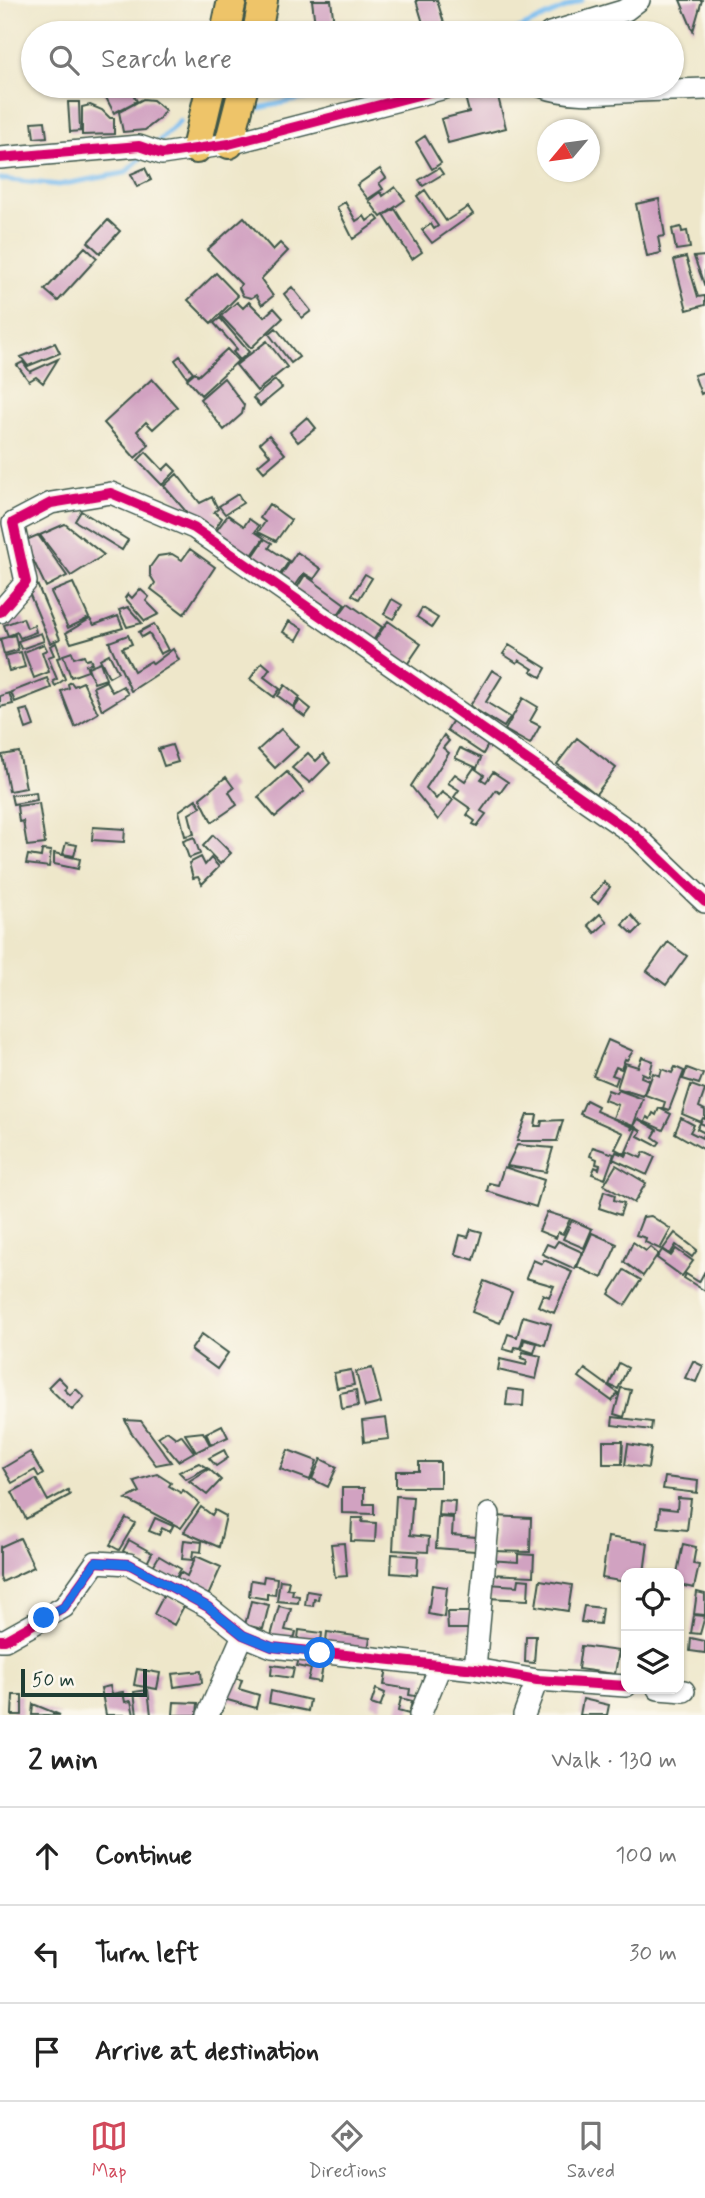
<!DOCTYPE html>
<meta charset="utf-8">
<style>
:root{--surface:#fff;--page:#f6f6f6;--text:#222;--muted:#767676;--line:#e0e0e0;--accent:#d1495b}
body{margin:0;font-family:Mynerve,sans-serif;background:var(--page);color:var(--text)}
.controls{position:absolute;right:21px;bottom:21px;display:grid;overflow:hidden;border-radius:14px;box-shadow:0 2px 5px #0004}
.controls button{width:63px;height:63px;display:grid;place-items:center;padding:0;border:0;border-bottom:2px solid var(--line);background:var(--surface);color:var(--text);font:35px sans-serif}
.compass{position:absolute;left:537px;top:119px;width:63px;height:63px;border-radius:50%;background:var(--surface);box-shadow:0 2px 5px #0004;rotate:241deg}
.scale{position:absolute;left:21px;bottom:18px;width:126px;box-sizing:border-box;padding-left:7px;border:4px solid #1f3d34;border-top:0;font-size:19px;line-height:24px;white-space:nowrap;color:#1f3d34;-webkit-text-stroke:5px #fbf7ec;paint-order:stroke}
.stop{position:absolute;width:21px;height:21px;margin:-16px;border:5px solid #1a73e8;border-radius:50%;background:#fff}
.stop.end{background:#1a73e8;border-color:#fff;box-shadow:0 2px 7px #0008}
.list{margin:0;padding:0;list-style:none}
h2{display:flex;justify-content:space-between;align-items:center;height:91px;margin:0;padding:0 28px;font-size:30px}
h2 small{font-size:23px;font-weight:400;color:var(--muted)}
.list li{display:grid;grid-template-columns:46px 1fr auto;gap:21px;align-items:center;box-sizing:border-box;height:98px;padding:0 28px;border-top:2px solid var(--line)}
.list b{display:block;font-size:26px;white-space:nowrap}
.list em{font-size:23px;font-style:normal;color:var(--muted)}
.icon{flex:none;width:38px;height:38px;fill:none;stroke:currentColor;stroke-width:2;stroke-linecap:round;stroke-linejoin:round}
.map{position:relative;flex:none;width:705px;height:1715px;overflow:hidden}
.search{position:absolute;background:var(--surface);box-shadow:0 2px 5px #0004;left:21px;right:21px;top:21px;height:77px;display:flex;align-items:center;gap:18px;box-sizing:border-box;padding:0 24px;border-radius:38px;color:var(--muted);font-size:26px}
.sheet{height:385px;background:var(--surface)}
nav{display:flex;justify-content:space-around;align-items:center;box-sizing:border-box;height:98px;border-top:2px solid var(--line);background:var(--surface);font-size:19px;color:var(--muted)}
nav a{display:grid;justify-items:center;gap:4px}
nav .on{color:var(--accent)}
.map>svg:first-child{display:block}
</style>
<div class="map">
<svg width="705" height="1715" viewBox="0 0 705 1715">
<rect width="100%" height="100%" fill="#fbf7ec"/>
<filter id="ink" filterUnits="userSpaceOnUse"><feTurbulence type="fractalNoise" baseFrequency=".0143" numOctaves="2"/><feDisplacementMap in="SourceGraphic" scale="14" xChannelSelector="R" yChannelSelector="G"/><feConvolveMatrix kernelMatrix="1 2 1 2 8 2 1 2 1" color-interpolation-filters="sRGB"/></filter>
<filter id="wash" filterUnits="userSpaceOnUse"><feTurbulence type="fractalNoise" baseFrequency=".00686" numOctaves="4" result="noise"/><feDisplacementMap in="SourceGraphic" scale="28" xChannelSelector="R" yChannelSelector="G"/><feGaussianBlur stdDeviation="1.57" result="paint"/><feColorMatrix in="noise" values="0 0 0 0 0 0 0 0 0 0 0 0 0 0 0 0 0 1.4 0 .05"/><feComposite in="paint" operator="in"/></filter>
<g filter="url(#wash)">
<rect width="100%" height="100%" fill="#eee7ca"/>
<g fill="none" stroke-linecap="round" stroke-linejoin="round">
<path stroke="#7abdf0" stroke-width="5" d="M 510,33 L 582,0
M 249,110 L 363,86
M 154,146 L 180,121
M 0,179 L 59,185 L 125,173 L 144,155"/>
</g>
<g id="blocks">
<path fill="#d1a2c1" d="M 312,0 L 331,0 L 335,33 L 325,33 L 324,24 L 315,25 Z
M 416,0 L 437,0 L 447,33 L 426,33 Z
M 680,0 L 702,0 L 693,31 Z
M 100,86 L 147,86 L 148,88 L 134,96 L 137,101 L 114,113 Z
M 496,89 L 506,128 L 448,143 L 441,119 L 469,112 L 465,97 Z
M 143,99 L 153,100 L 165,110 L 159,119 L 145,130 L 123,132 L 119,112 Z
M 68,102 L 79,102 L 80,131 L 70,132 Z
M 90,105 L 102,110 L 110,118 L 114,118 L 114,134 L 82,135 L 82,107 Z
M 45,121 L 47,137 L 34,138 L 32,122 Z
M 425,136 L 441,163 L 432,169 L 416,142 Z
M 145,168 L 151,180 L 137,187 L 131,174 Z
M 439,168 L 443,174 L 423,186 L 419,180 Z
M 380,169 L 386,178 L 379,183 L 383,189 L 368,199 L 357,185 Z
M 395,187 L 405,200 L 381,217 L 369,201 L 381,192 L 383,196 Z
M 425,190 L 446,221 L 468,207 L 473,214 L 432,243 L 422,230 L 431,224 L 434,229 L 438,226 L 417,196 Z
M 659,199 L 665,236 L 658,237 L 661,253 L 647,256 L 636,204 Z
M 345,202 L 356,221 L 364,216 L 367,221 L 375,215 L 379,220 L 353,239 L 337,207 Z
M 395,209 L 422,252 L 412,259 L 384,215 Z
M 244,217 L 273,250 L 280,243 L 288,251 L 261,279 L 273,296 L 262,305 L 256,295 L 251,298 L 243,296 L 239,288 L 241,284 L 207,250 Z
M 108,220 L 120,231 L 100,253 L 88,242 Z
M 681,227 L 682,232 L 687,231 L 690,248 L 676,250 L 672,229 Z
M 85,247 L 97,258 L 58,301 L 45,290 Z
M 705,256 L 705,287 L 694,257 Z
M 686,257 L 698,297 L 705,296 L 705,305 L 687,310 L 674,260 Z
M 216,273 L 238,296 L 211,323 L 188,300 Z
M 292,287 L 311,311 L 302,318 L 284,294 Z
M 237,302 L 243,308 L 249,302 L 264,317 L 274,308 L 283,318 L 251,348 L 221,316 Z
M 220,318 L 249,352 L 240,360 L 233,352 L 237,349 L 214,323 Z
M 276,328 L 299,357 L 291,363 L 269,334 Z
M 267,341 L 287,367 L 257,391 L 236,365 Z
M 55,343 L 60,353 L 28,366 L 21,357 Z
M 227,349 L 238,361 L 201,395 L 187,379 L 195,372 L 198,376 Z
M 180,356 L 193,372 L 187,377 L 175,360 Z
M 58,359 L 43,383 L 36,377 L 29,381 L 17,365 L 23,362 L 30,372 Z
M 705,372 L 705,392 L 701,394 L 694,375 Z
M 224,378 L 244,405 L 242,414 L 224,430 L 200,399 Z
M 152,379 L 177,407 L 153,429 L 146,422 L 137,431 L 149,445 L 135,458 L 104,423 Z
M 275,380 L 282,388 L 260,406 L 253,398 Z
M 307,417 L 316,428 L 298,442 L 290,432 Z
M 269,435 L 285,454 L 264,472 L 258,465 L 270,455 L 260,443 Z
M 146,452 L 163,470 L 169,464 L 176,471 L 162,485 L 138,460 Z
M 177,474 L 200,503 L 212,497 L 218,509 L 214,512 L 222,518 L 212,534 L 195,522 L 164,486 Z
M 238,494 L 243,503 L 225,514 L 219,506 Z
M 269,504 L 291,520 L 276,541 L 258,532 L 265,522 L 260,518 Z
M 81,511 L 128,540 L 122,550 L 75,521 Z
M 228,515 L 244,526 L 249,519 L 259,526 L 255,532 L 264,538 L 250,558 L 214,534 Z
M 65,524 L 104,555 L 71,576 L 40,535 Z
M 38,535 L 67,576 L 46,587 L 24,541 Z
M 265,539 L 272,543 L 269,548 L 289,561 L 277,579 L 250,561 Z
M 190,549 L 215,567 L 184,614 L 151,589 L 155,583 L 150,575 L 150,567 L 158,556 L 172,554 L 182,560 Z
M 297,552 L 321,569 L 314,579 L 304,573 L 292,591 L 278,580 Z
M 365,574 L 372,578 L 359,599 L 352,595 Z
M 305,575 L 345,604 L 335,619 L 295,591 Z
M 73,583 L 89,618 L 68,628 L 51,592 Z
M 37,584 L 60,639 L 50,643 L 27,588 Z
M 140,589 L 149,597 L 146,601 L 159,614 L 145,621 L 125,598 L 128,594 L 132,598 Z
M 392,599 L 402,605 L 393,619 L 384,614 Z
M 348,603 L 382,627 L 371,644 L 336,619 Z
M 128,607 L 142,623 L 127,627 L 119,610 Z
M 422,608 L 438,618 L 432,627 L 417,617 Z
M 118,616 L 123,628 L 71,643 L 66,633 L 90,619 L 94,625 Z
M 23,618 L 27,628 L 34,625 L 36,632 L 20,638 L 17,632 L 8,636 L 4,625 Z
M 289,621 L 303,629 L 297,640 L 283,632 Z
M 388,621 L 421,644 L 406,666 L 373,643 Z
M 154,624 L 168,650 L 160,654 L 149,633 L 142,637 L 139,632 Z
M 41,633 L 44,641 L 21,649 L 18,641 Z
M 15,635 L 18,650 L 4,654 L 0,639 Z
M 128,635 L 132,644 L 122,648 L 134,671 L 151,661 L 153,664 L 173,649 L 179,660 L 131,691 L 109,642 Z
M 56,643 L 61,657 L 57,658 L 65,679 L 55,686 L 53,681 L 57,679 L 48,657 L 54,655 L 50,646 Z
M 44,644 L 47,650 L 42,652 L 49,672 L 34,678 L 24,652 Z
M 509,645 L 546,668 L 541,677 L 531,671 L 533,669 L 519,660 L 517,663 L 503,654 Z
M 21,652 L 25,667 L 9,671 L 5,656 Z
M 72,652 L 74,658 L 84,655 L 86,660 L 90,659 L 92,663 L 86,665 L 88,671 L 71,677 L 63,655 Z
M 109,654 L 118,672 L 109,677 L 100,659 Z
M 100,662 L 106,679 L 94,683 L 88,667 Z
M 262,662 L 270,669 L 264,677 L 280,689 L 274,697 L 250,679 Z
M 492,670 L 502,676 L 486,702 L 510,717 L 504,727 L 470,706 Z
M 47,678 L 51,688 L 15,702 L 11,692 Z
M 106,681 L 112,692 L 123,686 L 128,694 L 102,710 L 93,687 Z
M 71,682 L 74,686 L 83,682 L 98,713 L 75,727 L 61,691 L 69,688 L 68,684 Z
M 285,685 L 300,697 L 293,707 L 278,696 Z
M 9,693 L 13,704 L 0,707 L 0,696 Z
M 523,698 L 538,707 L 530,721 L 540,726 L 530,744 L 505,730 Z
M 300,700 L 311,709 L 305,717 L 294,709 Z
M 28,709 L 34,726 L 26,729 L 20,711 Z
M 453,720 L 489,743 L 483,754 L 447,730 Z
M 281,729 L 298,747 L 275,768 L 258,750 Z
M 444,735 L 449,741 L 443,748 L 449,753 L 426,788 L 436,799 L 442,792 L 453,800 L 438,820 L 411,786 Z
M 577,738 L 616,768 L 596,794 L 557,764 Z
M 172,745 L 178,762 L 164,766 L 158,749 Z
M 460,748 L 481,758 L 477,768 L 455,758 Z
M 19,752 L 26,788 L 9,791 L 2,755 Z
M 308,753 L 316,761 L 323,754 L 330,763 L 310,783 L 292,768 Z
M 474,768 L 484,775 L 481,779 L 486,782 L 493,772 L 508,782 L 500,793 L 496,790 L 481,811 L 486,814 L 477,826 L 473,824 L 475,821 L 467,815 L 471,809 L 454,797 L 459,790 L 448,783 L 455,774 L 465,781 Z
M 287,772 L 304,792 L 275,817 L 258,797 Z
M 226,777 L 234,788 L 229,792 L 237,805 L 212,822 L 200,798 Z
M 36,792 L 37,800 L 13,804 L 11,795 Z
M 196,799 L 201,807 L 189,814 L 194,834 L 185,836 L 179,811 Z
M 39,803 L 45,844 L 27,846 L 23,821 L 19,822 L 17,806 Z
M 93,827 L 125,829 L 124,842 L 92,840 Z
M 213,835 L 231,853 L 220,864 L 203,846 Z
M 194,837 L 200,854 L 189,858 L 183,841 Z
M 66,843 L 77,845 L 74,856 L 63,854 Z
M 42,850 L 51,851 L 49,867 L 26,864 L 28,855 L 41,857 Z
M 54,853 L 80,859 L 78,869 L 54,864 Z
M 201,857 L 205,865 L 211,858 L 219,867 L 202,884 L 198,877 L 193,878 L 189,863 Z
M 604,882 L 610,887 L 598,903 L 591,898 Z
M 600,914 L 607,922 L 595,933 L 588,925 Z
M 631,915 L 641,926 L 633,934 L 622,924 Z
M 668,942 L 687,956 L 666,985 L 647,971 Z
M 608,1040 L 633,1051 L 627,1060 L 625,1059 L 621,1069 L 616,1067 L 612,1075 L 618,1077 L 615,1085 L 593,1076 Z
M 642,1057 L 653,1061 L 649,1076 L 642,1073 L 641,1077 L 649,1080 L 643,1096 L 617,1088 L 625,1063 L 638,1067 Z
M 675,1067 L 684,1071 L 669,1110 L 663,1108 L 665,1102 L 645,1095 L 653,1073 L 660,1076 L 662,1069 L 672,1073 Z
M 687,1068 L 703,1074 L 699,1084 L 683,1079 Z
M 691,1085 L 705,1090 L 699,1107 L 705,1110 L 705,1119 L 703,1118 L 701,1122 L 682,1114 Z
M 608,1090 L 616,1093 L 618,1090 L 643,1099 L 633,1126 L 613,1118 L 618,1105 L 604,1100 Z
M 586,1100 L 598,1106 L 596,1111 L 632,1127 L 631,1130 L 633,1128 L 636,1129 L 625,1154 L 615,1149 L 623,1133 L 580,1114 Z
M 659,1108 L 671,1114 L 663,1130 L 645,1122 L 647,1117 L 650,1119 L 653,1113 L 656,1115 Z
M 527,1115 L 537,1115 L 535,1126 L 541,1126 L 542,1121 L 563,1120 L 557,1141 L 517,1141 Z
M 681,1118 L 694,1125 L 690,1132 L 702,1138 L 705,1133 L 697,1129 L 700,1123 L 705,1125 L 705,1150 L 675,1133 Z
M 638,1119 L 657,1130 L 653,1137 L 660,1142 L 657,1146 L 638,1136 L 641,1131 L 634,1126 Z
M 517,1145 L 553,1148 L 546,1172 L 507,1166 Z
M 593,1147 L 614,1154 L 605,1179 L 592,1174 L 595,1167 L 599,1169 L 600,1165 L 596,1164 L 597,1159 L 590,1156 Z
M 616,1152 L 626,1156 L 628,1152 L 641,1158 L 644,1152 L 655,1157 L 647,1175 L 613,1159 Z
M 616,1165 L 646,1183 L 634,1203 L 604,1185 Z
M 504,1167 L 544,1180 L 536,1207 L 487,1191 L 489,1183 L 498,1185 Z
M 604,1191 L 615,1195 L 614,1200 L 624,1203 L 620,1215 L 599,1208 Z
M 547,1212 L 570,1219 L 563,1234 L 558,1232 L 556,1238 L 539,1231 Z
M 651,1216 L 671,1229 L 660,1249 L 645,1242 L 646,1238 L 636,1235 L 643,1217 Z
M 572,1220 L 592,1229 L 584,1248 L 563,1239 Z
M 471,1229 L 482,1232 L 474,1260 L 455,1254 L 460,1235 L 468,1237 Z
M 592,1233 L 617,1244 L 602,1278 L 577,1267 Z
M 675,1233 L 697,1250 L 692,1257 L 676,1245 L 670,1254 L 663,1249 Z
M 558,1241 L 582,1252 L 575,1269 L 542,1254 L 547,1244 L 554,1247 Z
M 633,1242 L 646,1251 L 650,1247 L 658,1254 L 643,1276 L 624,1262 Z
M 676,1249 L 693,1261 L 682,1276 L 657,1258 L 662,1250 L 671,1256 Z
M 533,1260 L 542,1264 L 544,1260 L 572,1272 L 554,1313 L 538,1306 L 543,1294 L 549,1297 L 554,1286 L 526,1278 Z
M 624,1270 L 641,1280 L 625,1305 L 609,1294 Z
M 705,1271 L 705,1291 L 684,1278 L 686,1274 L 699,1282 Z
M 484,1281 L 512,1292 L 500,1323 L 472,1312 Z
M 523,1316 L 551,1324 L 545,1345 L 523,1338 L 520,1348 L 515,1347 L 514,1352 L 503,1349 L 508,1334 L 517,1337 Z
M 202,1334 L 228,1353 L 217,1369 L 191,1350 Z
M 524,1340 L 537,1343 L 534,1353 L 522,1349 Z
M 523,1352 L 541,1356 L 536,1379 L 498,1370 L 500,1359 L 526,1365 L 527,1360 L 521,1358 Z
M 693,1361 L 703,1366 L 696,1382 L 685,1378 Z
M 619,1363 L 628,1368 L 618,1389 L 609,1385 Z
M 372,1368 L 381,1403 L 365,1407 L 356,1372 Z
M 585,1369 L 618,1393 L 612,1401 L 579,1377 Z
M 351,1370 L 354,1385 L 337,1388 L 334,1373 Z
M 58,1377 L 67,1386 L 64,1389 L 70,1395 L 76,1389 L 84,1397 L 72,1410 L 48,1387 Z
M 621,1388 L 631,1390 L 624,1417 L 614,1414 Z
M 508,1389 L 524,1391 L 523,1406 L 506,1405 Z
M 356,1390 L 358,1406 L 342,1409 L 340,1393 Z
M 613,1417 L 652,1422 L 651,1430 L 612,1425 Z
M 386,1418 L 389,1439 L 364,1442 L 362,1421 Z
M 125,1420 L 141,1421 L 171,1462 L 156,1465 L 131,1432 Z
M 222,1425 L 228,1437 L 211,1445 L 206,1433 Z
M 167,1431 L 176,1438 L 181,1435 L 194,1452 L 178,1461 L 158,1437 Z
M 203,1432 L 210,1445 L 196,1452 L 185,1434 Z
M 603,1441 L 623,1441 L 622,1464 L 603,1464 Z
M 628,1444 L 651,1448 L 648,1468 L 625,1465 Z
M 224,1450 L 228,1458 L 216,1466 L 209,1458 Z
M 288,1450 L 317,1461 L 310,1480 L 280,1469 Z
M 30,1452 L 43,1474 L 39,1477 L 35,1470 L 12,1483 L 3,1468 Z
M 321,1459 L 337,1467 L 328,1487 L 312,1479 Z
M 419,1462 L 440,1462 L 440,1487 L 396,1487 L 396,1471 L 419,1471 Z
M 199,1463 L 207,1468 L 186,1479 L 179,1472 Z
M 209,1469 L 221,1480 L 207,1495 L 189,1481 Z
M 157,1474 L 171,1483 L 169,1486 L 181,1493 L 183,1490 L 199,1503 L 181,1528 L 126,1499 L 140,1492 L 134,1481 Z
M 665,1477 L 698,1481 L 697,1493 L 663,1489 Z
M 36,1479 L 48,1501 L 68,1490 L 70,1495 L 26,1519 L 12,1492 Z
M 342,1488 L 364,1488 L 364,1504 L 374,1504 L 374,1514 L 342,1513 Z
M 396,1496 L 413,1497 L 410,1535 L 429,1537 L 428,1552 L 393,1550 Z
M 678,1498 L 691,1499 L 687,1530 L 658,1527 L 660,1508 L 677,1510 Z
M 439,1500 L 455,1501 L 454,1516 L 438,1515 Z
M 201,1507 L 212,1515 L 215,1510 L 226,1516 L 219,1547 L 184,1532 Z
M 495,1516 L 531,1518 L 530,1552 L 493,1551 Z
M 438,1517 L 453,1518 L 452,1535 L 476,1537 L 475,1551 L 436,1548 Z
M 126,1518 L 135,1523 L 119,1550 L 110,1545 Z
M 155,1518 L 173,1526 L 170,1532 L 162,1528 L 159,1535 L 149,1531 Z
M 352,1518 L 363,1518 L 362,1522 L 376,1523 L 375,1542 L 351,1541 Z
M 608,1537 L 648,1543 L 644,1573 L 626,1573 L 626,1582 L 602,1578 Z
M 20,1538 L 34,1567 L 2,1582 L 0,1577 L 0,1547 Z
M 129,1540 L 152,1553 L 146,1565 L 123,1551 Z
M 184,1540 L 202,1542 L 201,1552 L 193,1551 L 192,1560 L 182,1559 Z
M 344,1543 L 347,1576 L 335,1577 L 331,1544 Z
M 683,1544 L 696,1547 L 693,1564 L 699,1565 L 694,1588 L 679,1585 L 677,1573 Z
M 392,1554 L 418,1556 L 417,1575 L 391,1573 Z
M 518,1554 L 534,1555 L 533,1576 L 489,1574 L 489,1560 L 518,1562 Z
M 159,1556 L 181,1569 L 174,1581 L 152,1568 Z
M 196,1556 L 221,1567 L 208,1596 L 175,1582 L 180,1572 L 187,1576 Z
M 264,1576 L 277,1578 L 275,1595 L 267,1594 L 267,1599 L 249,1596 L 251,1580 L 263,1582 Z
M 519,1579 L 529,1580 L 528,1600 L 487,1598 L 488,1584 L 518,1586 Z
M 280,1580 L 289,1581 L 287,1589 L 293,1590 L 292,1595 L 299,1596 L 298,1603 L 277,1601 Z
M 540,1580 L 572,1585 L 568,1611 L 536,1606 Z
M 432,1585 L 447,1587 L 444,1617 L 428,1614 Z
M 307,1591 L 319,1593 L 318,1600 L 314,1599 L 313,1606 L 305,1605 Z
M 697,1592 L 705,1594 L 705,1615 L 694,1614 Z
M 164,1595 L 184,1606 L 174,1625 L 154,1614 Z
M 251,1601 L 269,1605 L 263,1629 L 245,1625 Z
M 279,1606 L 291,1609 L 285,1630 L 296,1632 L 292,1646 L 270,1640 Z
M 584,1606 L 602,1608 L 600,1624 L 581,1622 Z
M 447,1612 L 471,1612 L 471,1629 L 448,1629 Z
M 694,1615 L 705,1616 L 700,1634 L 691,1633 Z
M 299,1630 L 322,1633 L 320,1650 L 297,1647 Z
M 327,1632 L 370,1638 L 367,1656 L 325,1650 Z
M 526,1636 L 536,1636 L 534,1663 L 525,1662 Z
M 691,1638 L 705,1641 L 705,1653 L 690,1651 Z
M 581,1646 L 619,1651 L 615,1674 L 578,1669 Z
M 300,1655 L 324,1661 L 320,1682 L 308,1680 L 311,1669 L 297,1666 Z
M 272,1665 L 294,1668 L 292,1678 L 271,1675 Z
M 387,1668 L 425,1674 L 421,1697 L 409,1695 L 410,1689 L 384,1685 Z
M 137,1669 L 160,1673 L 157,1689 L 134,1685 Z
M 201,1671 L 202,1683 L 174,1687 L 172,1674 Z
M 230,1677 L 242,1680 L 239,1689 L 259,1695 L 256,1708 L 224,1699 Z
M 110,1686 L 112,1694 L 123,1692 L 125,1702 L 131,1701 L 134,1715 L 106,1715 L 101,1688 Z
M 376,1689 L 385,1693 L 380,1707 L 371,1704 Z
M 148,1690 L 151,1715 L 137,1715 L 134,1692 Z
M 271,1691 L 310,1700 L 308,1711 L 269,1703 Z
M 13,1695 L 22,1695 L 22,1715 L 12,1715 Z
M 401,1698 L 412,1701 L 409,1714 L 398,1711 Z
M 583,1699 L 609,1705 L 607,1715 L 580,1715 Z
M 174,1702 L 198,1703 L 197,1715 L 173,1715 Z
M 33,1704 L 60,1715 L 32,1715 Z"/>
</g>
</g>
<g filter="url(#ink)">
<use href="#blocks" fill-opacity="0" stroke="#3e564a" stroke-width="2"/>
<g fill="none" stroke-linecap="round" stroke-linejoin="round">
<g stroke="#3e564a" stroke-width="24">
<path id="minor" d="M 550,33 L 626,10 L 639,0
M 540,86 C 573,98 604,93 638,91 C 661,90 683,90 705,89
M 0,158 L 139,146 L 162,154 L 229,144 L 453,86
M 0,612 L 26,582 L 13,523 L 51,503 L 111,493 L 194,528 L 635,835 L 705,902
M 0,1640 L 5,1640 L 64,1607 L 96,1562 L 129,1564 L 208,1607 L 243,1635 L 272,1647 L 475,1669 L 537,1680 L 626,1686
M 475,1669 L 489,1514
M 658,1689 L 684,1691
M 208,1715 L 243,1635
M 420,1715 L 440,1667
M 524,1715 L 537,1680"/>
</g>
<g stroke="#3e564a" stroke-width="32">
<path id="major" d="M 225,33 L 232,0
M 257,33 L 263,0
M 229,144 L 244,86
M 196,149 L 211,86"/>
</g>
<use href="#minor" stroke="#fff" stroke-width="21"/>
<use href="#major" stroke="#eec469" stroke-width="28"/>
<g stroke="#fbf7ec" stroke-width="15">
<path id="cycleway" d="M 0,158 L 139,146 L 162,154 L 229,144 L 453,86
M 0,612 L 26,582 L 13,523 L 51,503 L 111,493 L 194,528 L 635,835 L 705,902
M 0,1640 L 5,1640 L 64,1607 L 96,1562 L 129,1564 L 208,1607 L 243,1635 L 272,1647 L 475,1669 L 537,1680 L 626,1686"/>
</g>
<use href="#cycleway" stroke="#d6006c" stroke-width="10"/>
</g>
</g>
<g fill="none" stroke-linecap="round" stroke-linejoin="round" filter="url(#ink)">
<path stroke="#1a73e8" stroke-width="9" d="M 44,1618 L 64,1607 L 96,1562 L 129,1564 L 208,1607 L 243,1635 L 272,1647 L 320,1653"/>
</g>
</svg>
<div class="controls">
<button><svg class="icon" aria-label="locate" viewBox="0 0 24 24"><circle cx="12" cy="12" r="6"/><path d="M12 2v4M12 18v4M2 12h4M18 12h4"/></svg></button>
<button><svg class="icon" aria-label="layers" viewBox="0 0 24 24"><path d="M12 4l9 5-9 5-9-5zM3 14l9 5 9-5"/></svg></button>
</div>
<svg class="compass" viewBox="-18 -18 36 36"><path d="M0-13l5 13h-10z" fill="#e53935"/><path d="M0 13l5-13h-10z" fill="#767676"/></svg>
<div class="scale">50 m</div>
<div class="stop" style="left:320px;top:1653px"></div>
<div class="stop end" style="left:44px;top:1618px"></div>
<div class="search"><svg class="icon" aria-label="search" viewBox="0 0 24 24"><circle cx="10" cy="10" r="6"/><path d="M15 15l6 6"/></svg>Search here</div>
</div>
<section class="sheet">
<h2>2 min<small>Walk · 130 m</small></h2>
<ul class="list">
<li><svg class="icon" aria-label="ahead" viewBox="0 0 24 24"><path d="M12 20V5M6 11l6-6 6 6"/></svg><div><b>Continue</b></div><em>100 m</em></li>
<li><svg class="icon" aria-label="left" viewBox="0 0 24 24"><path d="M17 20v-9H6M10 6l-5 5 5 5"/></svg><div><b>Turn left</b></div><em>30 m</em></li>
<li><svg class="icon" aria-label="arrive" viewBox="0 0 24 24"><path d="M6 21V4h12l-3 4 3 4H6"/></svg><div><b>Arrive at destination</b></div></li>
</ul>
</section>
<nav>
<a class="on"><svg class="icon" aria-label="map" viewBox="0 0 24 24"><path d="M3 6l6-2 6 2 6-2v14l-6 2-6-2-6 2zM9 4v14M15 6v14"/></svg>Map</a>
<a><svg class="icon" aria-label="directions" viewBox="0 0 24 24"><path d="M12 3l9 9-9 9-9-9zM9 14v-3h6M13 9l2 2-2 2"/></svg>Directions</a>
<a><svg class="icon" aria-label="saved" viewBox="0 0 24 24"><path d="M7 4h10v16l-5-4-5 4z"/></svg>Saved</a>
</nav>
